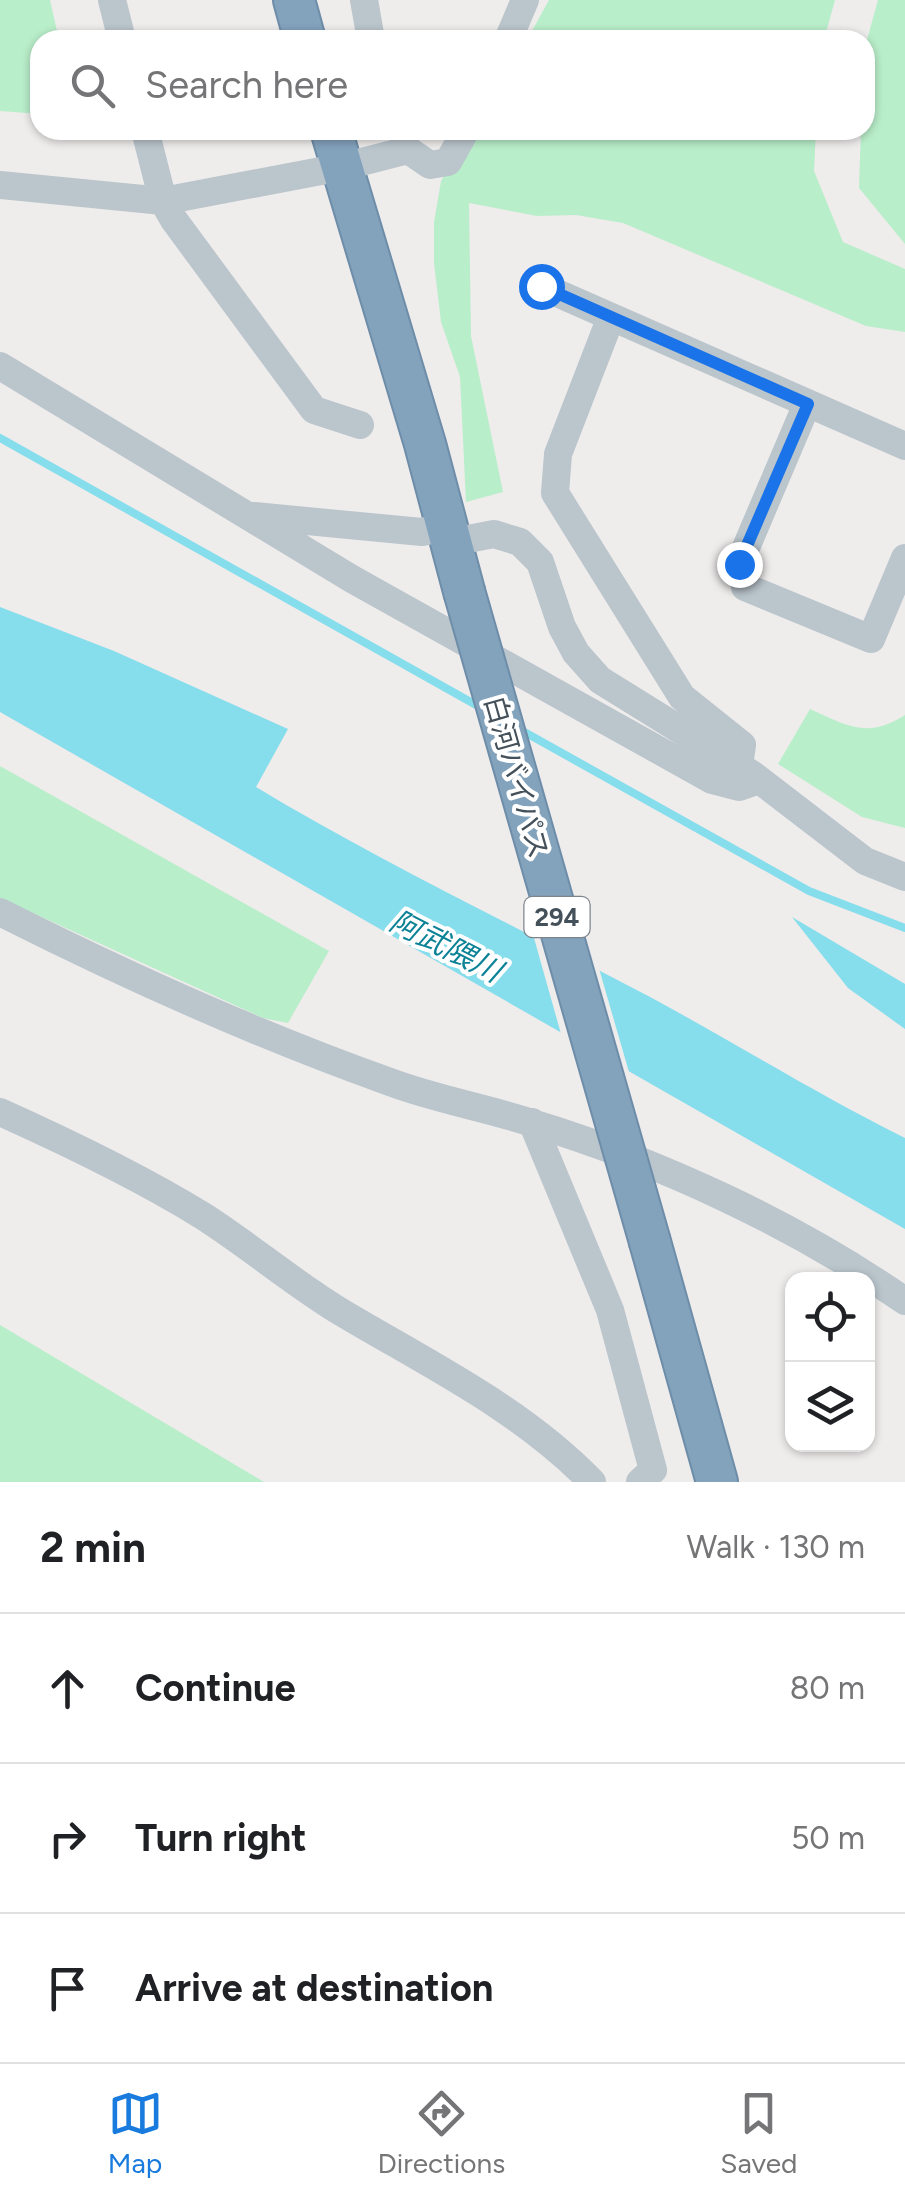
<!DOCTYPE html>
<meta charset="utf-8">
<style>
:root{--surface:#fff;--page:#f2f2f2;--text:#202124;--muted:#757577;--line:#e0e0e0;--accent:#187bdd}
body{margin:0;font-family:Figtree,"Noto Sans JP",sans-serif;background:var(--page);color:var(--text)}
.controls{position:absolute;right:30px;bottom:30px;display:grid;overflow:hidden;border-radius:20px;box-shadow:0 2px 8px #0004}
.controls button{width:90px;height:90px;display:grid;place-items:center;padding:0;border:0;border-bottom:2px solid var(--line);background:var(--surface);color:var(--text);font:50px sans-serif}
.stop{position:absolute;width:30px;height:30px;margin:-22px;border:8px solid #1a73e8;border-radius:50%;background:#fff}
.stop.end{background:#1a73e8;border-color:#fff;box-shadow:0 2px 10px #0008}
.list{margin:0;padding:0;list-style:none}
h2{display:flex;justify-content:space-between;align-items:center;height:130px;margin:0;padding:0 40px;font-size:42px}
h2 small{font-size:32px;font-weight:400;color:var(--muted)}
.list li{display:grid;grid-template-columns:65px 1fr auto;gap:30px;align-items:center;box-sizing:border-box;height:150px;padding:0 40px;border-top:2px solid var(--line)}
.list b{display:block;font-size:38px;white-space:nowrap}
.list em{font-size:32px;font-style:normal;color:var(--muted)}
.icon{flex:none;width:55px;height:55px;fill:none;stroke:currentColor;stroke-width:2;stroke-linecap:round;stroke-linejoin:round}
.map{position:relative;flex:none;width:905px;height:1482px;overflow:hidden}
.search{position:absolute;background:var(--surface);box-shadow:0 2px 8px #0004;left:30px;right:30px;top:30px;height:110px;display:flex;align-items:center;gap:25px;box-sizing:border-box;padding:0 35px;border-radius:30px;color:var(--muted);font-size:38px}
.sheet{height:580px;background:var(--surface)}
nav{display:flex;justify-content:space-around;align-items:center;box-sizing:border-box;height:140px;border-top:2px solid var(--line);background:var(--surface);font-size:28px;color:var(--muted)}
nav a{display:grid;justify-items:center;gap:5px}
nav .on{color:var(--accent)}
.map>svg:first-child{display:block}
</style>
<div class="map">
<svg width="905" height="1482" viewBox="0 0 905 1482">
<rect width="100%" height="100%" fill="#efecec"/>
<path fill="#b9eeca" d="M 0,0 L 50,0 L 59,40 L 40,40 L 40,114 L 0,111 Z
M 549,0 L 835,0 L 824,40 L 527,40 Z
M 878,0 L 905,0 L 905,244 L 859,188 L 861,130 L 865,130 L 865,47 Z
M 470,130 L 816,130 L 814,171 L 843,242 L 905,269 L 905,332 L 866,326 L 623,223 L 576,215 L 537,216 L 469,203 L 471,336 L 503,492 L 466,502 L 460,377 L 441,322 L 434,263 L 434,222 L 441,181 Z
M 810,709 C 847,726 868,739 905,715 L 905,828 L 862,817 L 778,764 Z
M 0,766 L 329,951 L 288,1023 L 263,1018 L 0,898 Z
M 0,1325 L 264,1482 L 0,1482 Z"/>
<path fill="#86ddeb" d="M 0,607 L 114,651 L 288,729 L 256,787 C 384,864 519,928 652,998 C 737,1044 818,1095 905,1138 L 905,1229 L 0,712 Z
M 792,917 L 905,984 L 905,1029 L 848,988 Z"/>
<path fill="#efecec" d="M 532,931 L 598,965 L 631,1079 L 563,1041 Z"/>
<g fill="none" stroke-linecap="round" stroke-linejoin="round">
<path stroke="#86ddeb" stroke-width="8" d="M 0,438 L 485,710
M 519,729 L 809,891 L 905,928"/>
<g stroke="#6e8da8" stroke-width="44">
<path id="highway" d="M 294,0 L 305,40
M 331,130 L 425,444 L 464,591
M 650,1242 L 717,1482"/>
</g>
<path stroke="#bac5cc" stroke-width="28" d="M 112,0 L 122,40
M 364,0 L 371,40
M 508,40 L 525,0
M 145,130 L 163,201 L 174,220 L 314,410 L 360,425
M 401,130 L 408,150 L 430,165 L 448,162 L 466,130
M 0,185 L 163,201 L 342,167 L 408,150
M 541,286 L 905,446
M 611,317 L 558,454 L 555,493 L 682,697 L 742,745 L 739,766
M 0,366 L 352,579 L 712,780 L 739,787 L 759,780
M 807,404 L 739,564 L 745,587 L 871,639 L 905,558
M 254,516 L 422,532 L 448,526
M 452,542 L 494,534 L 520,542 L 540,562 L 562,627 L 576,653 L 600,680 L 753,775 L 865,861 L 905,877
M 0,912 C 127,976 255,1034 390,1082 C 435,1099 483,1107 529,1122 C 658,1161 794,1224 905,1301
M 0,1112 C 69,1143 138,1176 203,1216 C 250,1246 293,1283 341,1312 C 428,1364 520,1408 592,1482
M 532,1122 L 610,1310 L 653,1470 L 640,1482"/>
<use href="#highway" stroke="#83a2bc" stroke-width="40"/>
<g stroke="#6e8da8" stroke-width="44" stroke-linecap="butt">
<path id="highway-bridge" d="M 464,591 L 650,1242"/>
</g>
<use href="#highway-bridge" stroke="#83a2bc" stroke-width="40"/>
</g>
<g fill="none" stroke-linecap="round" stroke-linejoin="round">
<path stroke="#1a73e8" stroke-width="12" d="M 541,286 L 808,404 L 739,564"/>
</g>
<g text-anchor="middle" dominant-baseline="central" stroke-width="8" stroke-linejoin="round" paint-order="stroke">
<rect fill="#fff" stroke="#7d858c" stroke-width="2.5" x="524.5" y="897" width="65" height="40" rx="8"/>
<g font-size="25" font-weight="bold" fill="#45515a">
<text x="557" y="917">294</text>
</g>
<g font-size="28" fill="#45515a" stroke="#fff">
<text transform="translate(517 777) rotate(74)">白河バイパス</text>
</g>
<g font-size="30" font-style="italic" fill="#0c8297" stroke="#fff">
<text transform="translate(446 946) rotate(27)">阿武隈川</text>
</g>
</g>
</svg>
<div class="controls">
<button><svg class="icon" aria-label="locate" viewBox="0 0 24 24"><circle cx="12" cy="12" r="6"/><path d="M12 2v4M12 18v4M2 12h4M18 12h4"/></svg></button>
<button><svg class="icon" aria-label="layers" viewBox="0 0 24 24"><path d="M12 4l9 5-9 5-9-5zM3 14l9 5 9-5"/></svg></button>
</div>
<div class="stop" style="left:541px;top:286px"></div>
<div class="stop end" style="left:739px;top:564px"></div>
<div class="search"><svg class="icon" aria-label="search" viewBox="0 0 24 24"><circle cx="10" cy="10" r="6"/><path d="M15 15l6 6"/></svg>Search here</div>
</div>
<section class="sheet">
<h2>2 min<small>Walk · 130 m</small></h2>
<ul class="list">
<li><svg class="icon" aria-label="ahead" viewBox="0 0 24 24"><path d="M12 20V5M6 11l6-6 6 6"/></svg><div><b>Continue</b></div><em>80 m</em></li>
<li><svg class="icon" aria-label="right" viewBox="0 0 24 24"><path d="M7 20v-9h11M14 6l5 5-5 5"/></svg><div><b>Turn right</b></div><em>50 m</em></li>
<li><svg class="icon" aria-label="arrive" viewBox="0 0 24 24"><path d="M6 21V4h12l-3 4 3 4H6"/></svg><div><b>Arrive at destination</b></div></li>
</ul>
</section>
<nav>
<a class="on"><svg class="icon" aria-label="map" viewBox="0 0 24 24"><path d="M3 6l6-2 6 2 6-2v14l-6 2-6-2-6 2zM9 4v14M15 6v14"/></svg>Map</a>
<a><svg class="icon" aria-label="directions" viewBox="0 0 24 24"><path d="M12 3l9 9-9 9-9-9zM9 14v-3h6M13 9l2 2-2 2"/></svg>Directions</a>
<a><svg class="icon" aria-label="saved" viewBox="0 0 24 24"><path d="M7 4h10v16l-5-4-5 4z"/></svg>Saved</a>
</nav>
